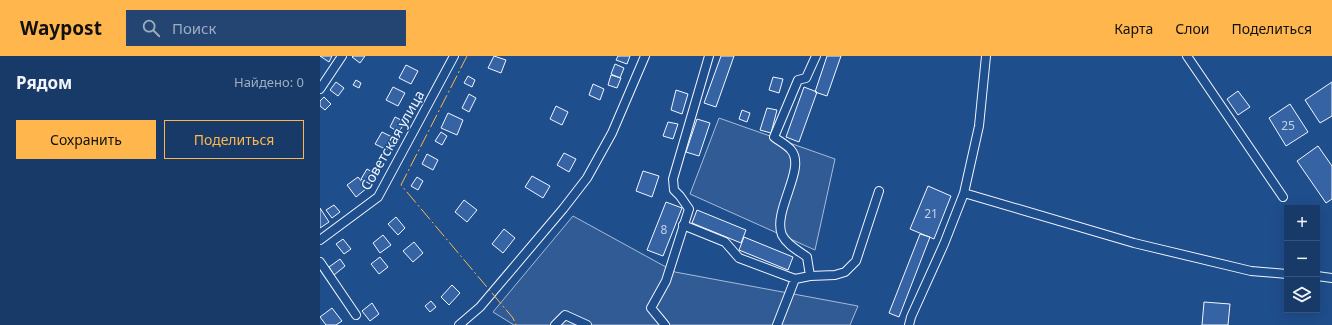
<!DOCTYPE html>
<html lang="ru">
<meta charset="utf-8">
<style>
:root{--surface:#173a69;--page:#244571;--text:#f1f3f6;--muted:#9eadc0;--line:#36547d;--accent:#ffb74d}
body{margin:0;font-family:"Noto Sans",sans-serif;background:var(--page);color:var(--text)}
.controls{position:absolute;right:12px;bottom:12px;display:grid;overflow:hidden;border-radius:0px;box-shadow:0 4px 16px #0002}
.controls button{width:36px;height:36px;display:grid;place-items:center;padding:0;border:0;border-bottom:1px solid var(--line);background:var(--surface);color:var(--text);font:20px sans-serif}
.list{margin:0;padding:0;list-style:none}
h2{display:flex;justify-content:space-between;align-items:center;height:52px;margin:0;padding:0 16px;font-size:17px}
h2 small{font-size:13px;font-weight:400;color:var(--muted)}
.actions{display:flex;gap:8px;padding:12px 16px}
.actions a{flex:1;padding:9px 0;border:1px solid var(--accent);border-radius:0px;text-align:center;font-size:14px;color:var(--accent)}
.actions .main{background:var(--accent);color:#111}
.icon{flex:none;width:22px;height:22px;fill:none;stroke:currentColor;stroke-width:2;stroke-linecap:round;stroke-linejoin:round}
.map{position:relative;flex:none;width:1012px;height:269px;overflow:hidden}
header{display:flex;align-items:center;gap:24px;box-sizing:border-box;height:56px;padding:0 20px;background:var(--accent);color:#111}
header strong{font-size:19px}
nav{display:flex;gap:22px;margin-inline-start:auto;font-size:14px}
.search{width:280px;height:36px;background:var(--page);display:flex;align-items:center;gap:10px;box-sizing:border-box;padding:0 14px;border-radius:0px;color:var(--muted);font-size:15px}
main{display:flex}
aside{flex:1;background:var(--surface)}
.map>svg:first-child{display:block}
</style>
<header>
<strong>Waypost</strong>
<div class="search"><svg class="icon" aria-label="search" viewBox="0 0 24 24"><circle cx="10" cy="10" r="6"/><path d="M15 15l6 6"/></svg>Поиск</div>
<nav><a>Карта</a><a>Слои</a><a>Поделиться</a></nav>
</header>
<main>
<aside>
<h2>Рядом<small>Найдено: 0</small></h2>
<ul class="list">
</ul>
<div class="actions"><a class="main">Сохранить</a><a>Поделиться</a></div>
</aside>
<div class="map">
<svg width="1012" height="269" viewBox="0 0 1012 269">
<rect width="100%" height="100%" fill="#1f4e8c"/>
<path fill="#305b95" stroke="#a8bbd7" d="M 399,62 L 515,103 L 495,194 L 370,138 Z
M 253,160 L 355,216 L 538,250 L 530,269 L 194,269 L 173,256 Z"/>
<path fill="#3563a3" stroke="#f2f6ff" d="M 0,0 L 12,0 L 9,6 Z
M 33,0 L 45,0 L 40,7 L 32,1 Z
M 174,0 L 186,4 L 181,17 L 168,12 Z
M 298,0 L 310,0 L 307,8 L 296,4 Z
M 401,0 L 414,0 L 396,51 L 384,47 Z
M 507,0 L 521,0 L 507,40 L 495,36 Z
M 295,8 L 304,12 L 300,22 L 291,18 Z
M 86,9 L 98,15 L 91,28 L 79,22 Z
M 291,19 L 301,22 L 297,32 L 288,29 Z
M 148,20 L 155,24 L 152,31 L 144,27 Z
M 453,21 L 463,23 L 459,37 L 449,34 Z
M 36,24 L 41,27 L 39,32 L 33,29 Z
M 16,26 L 24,32 L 18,40 L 10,34 Z
M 1012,26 L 1012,60 L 1000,67 L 985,44 Z
M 273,28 L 284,33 L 280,44 L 269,39 Z
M 73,31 L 85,37 L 78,50 L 66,44 Z
M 484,31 L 497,36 L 479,86 L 466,81 Z
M 356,34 L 368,38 L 362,58 L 351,54 Z
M 918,35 L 930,51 L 918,59 L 907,43 Z
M 149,38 L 156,42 L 149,56 L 142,52 Z
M 4,41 L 11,48 L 5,54 L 0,50 L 0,45 Z
M 970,48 L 988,76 L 966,90 L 949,62 Z
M 236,50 L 248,56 L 242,69 L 230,63 Z
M 447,52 L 457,54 L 451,77 L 440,74 Z
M 422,54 L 430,57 L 427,66 L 419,63 Z
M 128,57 L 143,64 L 137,79 L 121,72 Z
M 75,61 L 85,66 L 79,76 L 70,71 Z
M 377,63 L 390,67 L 379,100 L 366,96 Z
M 348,66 L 358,68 L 353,83 L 343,80 Z
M 62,76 L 74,82 L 67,94 L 55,88 Z
M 121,76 L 127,80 L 122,89 L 115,85 Z
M 998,90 L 1012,110 L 1012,143 L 1006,147 L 977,105 Z
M 244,97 L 256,103 L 249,116 L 237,109 Z
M 107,98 L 118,104 L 113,114 L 102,108 Z
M 47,113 L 56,118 L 50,128 L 41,123 Z
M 323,115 L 339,120 L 332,141 L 316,135 Z
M 212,120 L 230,130 L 223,142 L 205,131 Z
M 38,121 L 47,132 L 36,141 L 27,129 Z
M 97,121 L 103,125 L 98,134 L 91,130 Z
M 608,130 L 631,140 L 614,183 L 590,173 Z
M 144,144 L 157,154 L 147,166 L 135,156 Z
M 346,146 L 362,152 L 343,200 L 327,194 Z
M 14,149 L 20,156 L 12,162 L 6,154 Z
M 0,152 L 9,166 L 0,172 Z
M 377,154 L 426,174 L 421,187 L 372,167 Z
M 76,161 L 85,172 L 78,179 L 68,168 Z
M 184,173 L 195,182 L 183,197 L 172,188 Z
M 600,178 L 610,181 L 579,261 L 569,257 Z
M 63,179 L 71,189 L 60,197 L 53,187 Z
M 424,181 L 473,201 L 468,214 L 419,194 Z
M 23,183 L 31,193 L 24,198 L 16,188 Z
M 94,186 L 103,197 L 93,206 L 83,195 Z
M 60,201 L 68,211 L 59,218 L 51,208 Z
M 20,203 L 25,210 L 14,219 L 9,211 Z
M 132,229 L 140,237 L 129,249 L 121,241 Z
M 111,245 L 116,251 L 110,256 L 105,250 Z
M 884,246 L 910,248 L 908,269 L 882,269 Z
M 52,247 L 59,258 L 50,265 L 42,255 Z
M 12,252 L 22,265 L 16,269 L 6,269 L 0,261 Z"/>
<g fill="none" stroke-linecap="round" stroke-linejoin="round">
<g stroke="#f2f6ff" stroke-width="10">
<path id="minor" d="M 867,0 L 963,141
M 0,33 L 22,0
M 644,137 L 814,187 L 931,215 L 967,218
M 363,169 L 405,186 L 419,202 L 475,223
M 0,184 L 58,141 L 134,0
M 0,206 L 36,259
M 490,220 L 487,201 C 479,195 467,189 462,179 C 452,155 487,112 471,94 C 467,89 459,85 454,81 L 478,24 L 486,22 L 496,0
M 997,220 L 1012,222
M 139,269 L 160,251 L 243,153 L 267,122 L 292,77 L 325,0
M 235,269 L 245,259 L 267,269
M 345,269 L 331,252 L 346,225 L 369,153 L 360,140 L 354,134 L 353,123 L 389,0
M 457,269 L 475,223 L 490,220 L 515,219 L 525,216 L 536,205 L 559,135
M 589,269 L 591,261 L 624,188 L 644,137 L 659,70 L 666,0"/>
</g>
<use href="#minor" stroke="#1f4e8c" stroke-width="8"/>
<path stroke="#ffb74d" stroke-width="1" stroke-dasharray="14 3 2 3" stroke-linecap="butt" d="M 147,0 L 81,129 L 193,262 L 196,269"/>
</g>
<g text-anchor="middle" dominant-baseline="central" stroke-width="3" stroke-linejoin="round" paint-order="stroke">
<g font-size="12" fill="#c3d1e8">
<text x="968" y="69">25</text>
<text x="611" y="157">21</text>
<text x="344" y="173">8</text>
</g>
<g font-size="14" fill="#f2f6ff" stroke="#1f4e8c">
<text transform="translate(72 84) rotate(-60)">Советская улица</text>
</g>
</g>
</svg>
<div class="controls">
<button>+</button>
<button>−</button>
<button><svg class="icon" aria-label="layers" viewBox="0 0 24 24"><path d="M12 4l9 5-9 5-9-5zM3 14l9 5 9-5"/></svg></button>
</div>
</div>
</main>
